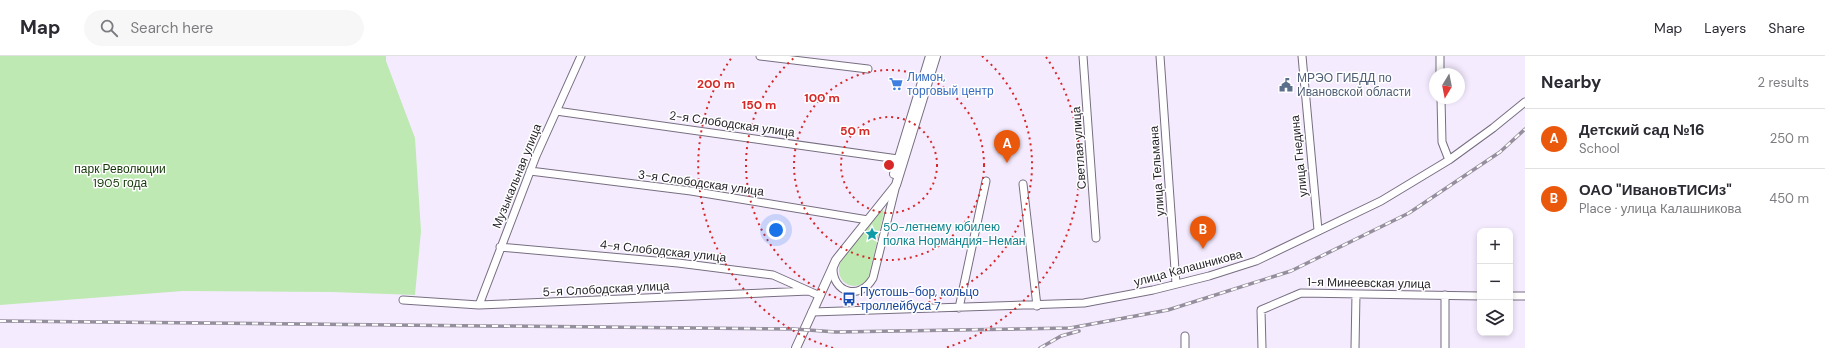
<!DOCTYPE html>
<meta charset="utf-8">
<style>
:root{--surface:#fff;--page:#f7f7f7;--text:#2b2b33;--muted:#7c7c81;--line:#e1e1e2;--accent:#ea580c}
body{margin:0;font-family:"DM Sans",sans-serif;background:var(--page);color:var(--text)}
.controls{position:absolute;right:12px;bottom:12px;display:grid;overflow:hidden;border-radius:8px;box-shadow:0 2px 6px #0003}
.controls button{width:36px;height:36px;display:grid;place-items:center;padding:0;border:0;border-bottom:1px solid var(--line);background:var(--surface);color:var(--text);font:20px sans-serif}
.compass{position:absolute;left:1429px;top:12px;width:36px;height:36px;border-radius:50%;background:var(--surface);box-shadow:0 2px 6px #0003;rotate:190deg}
.you{position:absolute;left:776px;top:174px;width:14px;height:14px;margin:-10px;border:3px solid #fff;border-radius:50%;background:#1a73e8;box-shadow:0 0 0 6px #1a73e833}
.badge{display:grid;place-items:center;width:26px;height:26px;border-radius:50%;background:var(--accent);color:#fff;font-size:13px;font-weight:700}
.pin{position:absolute;translate:-50% -33px;filter:drop-shadow(0 1px 2px #0008)}
.pin::after{content:'';position:absolute;top:21px;width:14px;height:12px;background:inherit;clip-path:polygon(0 0,100% 0,50% 100%)}
.list{margin:0;padding:0;list-style:none}
h2{display:flex;justify-content:space-between;align-items:center;height:52px;margin:0;padding:0 16px;font-size:17px}
h2 small{font-size:13px;font-weight:400;color:var(--muted)}
.list li{display:grid;grid-template-columns:26px 1fr auto;gap:12px;align-items:center;box-sizing:border-box;height:60px;padding:0 16px;border-top:1px solid var(--line)}
.list b{display:block;font-size:15px;white-space:nowrap}
.list p{margin:0;font-size:13px;white-space:nowrap;color:var(--muted)}
.list em{font-size:13px;font-style:normal;color:var(--muted)}
.icon{flex:none;width:22px;height:22px;fill:none;stroke:currentColor;stroke-width:2;stroke-linecap:round;stroke-linejoin:round}
.map{position:relative;flex:none;width:1525px;height:292px;overflow:hidden}
header{display:flex;align-items:center;gap:24px;box-sizing:border-box;height:56px;padding:0 20px;background:var(--surface);border-bottom:1px solid var(--line)}
header strong{font-size:19px}
nav{display:flex;gap:22px;margin-inline-start:auto;font-size:14px}
.search{width:280px;height:36px;background:var(--page);display:flex;align-items:center;gap:10px;box-sizing:border-box;padding:0 14px;border-radius:22px;color:var(--muted);font-size:15px}
main{display:flex}
aside{flex:1;background:var(--surface)}
.map>svg:first-child{display:block}
</style>
<header>
<strong>Map</strong>
<div class="search"><svg class="icon" aria-label="search" viewBox="0 0 24 24"><circle cx="10" cy="10" r="6"/><path d="M15 15l6 6"/></svg>Search here</div>
<nav><a>Map</a><a>Layers</a><a>Share</a></nav>
</header>
<main>
<div class="map">
<svg width="1525" height="292" viewBox="0 0 1525 292">
<rect width="100%" height="100%" fill="#f5ebff"/>
<path fill="#bee9b3" d="M 0,0 L 386,0 L 386,5 L 415,82 L 421,175 L 415,239 L 332,236 L 183,235 L 0,249 Z
M 883,154 L 884,157 L 868,223 C 854,239 832,225 841,205 L 880,155 Z"/>
<g fill="none" stroke-linecap="round" stroke-linejoin="round">
<g stroke="#776e80" stroke-width="9">
<path id="minor" d="M 760,0 L 868,13
M 1083,0 L 1096,182
M 1160,0 L 1176,228
M 1302,0 L 1318,174
M 1440,0 L 1440,18
M 1441,42 L 1442,86 L 1449,104
M 556,55 L 898,103
M 530,115 L 691,135 L 868,164
M 1023,128 L 1037,250
M 500,191 L 678,207 L 773,219 L 820,240
M 833,211 C 832,237 860,245 873,222 L 896,129
M 1510,240 L 1525,240
M 403,244 L 479,249 L 809,235
M 479,249 L 536,100 L 581,0
M 959,252 L 986,125
M 812,256 L 1084,247 L 1153,234 L 1209,220 L 1256,205 L 1381,145 L 1449,104 L 1493,72 L 1525,46
M 1185,280 L 1185,292
M 1262,292 L 1261,254 L 1301,237 L 1480,240
M 1355,292 L 1356,238
M 1445,292 L 1445,239"/>
</g>
<g stroke="#776e80" stroke-width="10">
<path id="tertiary" d="M 894,118 L 930,0
M 796,292 L 836,204 L 896,129 L 936,0"/>
</g>
<use href="#minor" stroke="#fff" stroke-width="7"/>
<use href="#tertiary" stroke="#fff" stroke-width="8"/>
<g stroke="#958e9c" stroke-width="3.5">
<path id="rail" d="M 0,265 L 794,273 L 836,276 L 1070,272 L 1168,254 L 1291,215 L 1409,157 L 1500,96 L 1525,73
M 1040,292 L 1061,280 L 1079,275"/>
</g>
<use href="#rail" stroke="#fff" stroke-width="2" stroke-dasharray="6" stroke-linecap="butt"/>
</g>
<g fill="none" stroke="#d62828" stroke-width="2" stroke-dasharray="2 4">
<circle cx="889" cy="109" r="48"/>
<circle cx="889" cy="109" r="95"/>
<path d="M982 0A143 143 0 1 1 796 0"/>
<path d="M833 292A191 191 0 0 1 732 1M1046 1A191 191 0 0 1 945 292"/>
</g>
<defs>
<g id="supermarket-bare" transform="scale(1.08)"><path d="M-6-5.5h2.5l.6 2H6L4.5 2H-2.5L-4.4-4H-6ZM-1.5 3.2a1.3 1.3 0 1 0 .1 0ZM3 3.2a1.3 1.3 0 1 0 .1 0Z" fill="#3f7fe0" stroke="#fff" stroke-width="2.5" paint-order="stroke"/></g>
<g id="civic-bare" transform="scale(1.08)"><path d="M-.6-6.5H3V-4.5H.6V-3L4-1V1h2V6H-6V1h2V-1L-.6-3ZM-1.2 2.5V6h2.4V2.5Z" fill="#5c6f8a" stroke="#fff" stroke-width="2.5" paint-order="stroke"/></g>
<g id="sight-bare" transform="scale(1.08)"><path d="M0-6L1.8-2.2L6-1.7L2.9 1.2L3.7 5.4L0 3.3L-3.7 5.4L-2.9 1.2L-6-1.7L-1.8-2.2Z" fill="#0f9aa8" stroke="#fff" stroke-width="2.5" paint-order="stroke"/></g>
<g id="bus-bare" transform="scale(1.08)"><path d="M-5-6H5V4H4V6H2V4H-2V6H-4V4H-5ZM-3.5-4V0h7V-4ZM-3.5 1.2v1.5H-2V1.2ZM2 1.2v1.5H3.5V1.2Z" fill="#1a4fb4" stroke="#fff" stroke-width="2.5" paint-order="stroke"/></g>
</defs>
<g fill-rule="evenodd">
<use href="#supermarket-bare" x="896" y="28"/>
<use href="#civic-bare" x="1286" y="29"/>
<use href="#sight-bare" x="872" y="178"/>
<use href="#bus-bare" x="849" y="243"/>
</g>
<g text-anchor="middle" dominant-baseline="central" stroke-width="3" stroke-linejoin="round" paint-order="stroke">
<g font-size="12" fill="#366cbe" stroke="#fff" text-anchor="start">
<text x="907" y="21">Лимон,<tspan x="907" dy="14">торговый центр</tspan></text>
</g>
<g font-size="12" fill="#4e5e75" stroke="#fff" text-anchor="start">
<text x="1297" y="22">МРЭО ГИБДД по<tspan x="1297" dy="14">Ивановской области</tspan></text>
</g>
<g font-size="12" fill="#221e25" stroke="#fff">
<text transform="translate(732 68) rotate(8)">2-я Слободская улица</text>
<text transform="translate(1079 92) rotate(-94)">Светлая улица</text>
<text transform="translate(1299 100) rotate(-96)">улица Гнедина</text>
<text transform="translate(1157 115) rotate(-94)">улица Тельмана</text>
<text transform="translate(517 120) rotate(-68)">Музыкальная улица</text>
<text transform="translate(701 127) rotate(8)">3-я Слободская улица</text>
<text transform="translate(663 195) rotate(6)">4-я Слободская улица</text>
<text transform="translate(1188 212) rotate(-15)">улица Калашникова</text>
<text transform="translate(1369 227) rotate(1)">1-я Минеевская улица</text>
<text transform="translate(606 233) rotate(-3)">5-я Слободская улица</text>
</g>
<g font-size="12" fill="#133607" stroke="#fff">
<text x="120" y="113">парк Революции<tspan x="120" dy="14">1905 года</tspan></text>
</g>
<g font-size="12" fill="#0d838f" stroke="#fff" text-anchor="start">
<text x="883" y="171">50-летнему юбилею<tspan x="883" dy="14">полка Нормандия-Неман</tspan></text>
</g>
<g font-size="12" fill="#164399" stroke="#fff" text-anchor="start">
<text x="860" y="236">Пустошь-бор, кольцо<tspan x="860" dy="14">троллейбуса 7</tspan></text>
</g>
</g>
<circle cx="889" cy="109" r="6" fill="#d62828" stroke="#fff" stroke-width="2"/>
<g font-size="12" text-anchor="middle" font-weight="bold" fill="#d62828" stroke="#fff" stroke-width="3" stroke-linejoin="round" paint-order="stroke">
<text x="716" y="32">200 m</text>
<text x="822" y="46">100 m</text>
<text x="759" y="53">150 m</text>
<text x="855" y="79">50 m</text>
</g>
</svg>
<div class="controls">
<button>+</button>
<button>−</button>
<button><svg class="icon" aria-label="layers" viewBox="0 0 24 24"><path d="M12 4l9 5-9 5-9-5zM3 14l9 5 9-5"/></svg></button>
</div>
<svg class="compass" viewBox="-18 -18 36 36"><path d="M0-13l5 13h-10z" fill="#e53935"/><path d="M0 13l5-13h-10z" fill="#7c7c81"/></svg>
<div class="you"></div>
<div class="pin badge" style="left:1007px;top:107px">A</div>
<div class="pin badge" style="left:1203px;top:193px">B</div>
</div>
<aside>
<h2>Nearby<small>2 results</small></h2>
<ul class="list">
<li><span class="badge">A</span><div><b>Детский сад №16</b><p>School</p></div><em>250 m</em></li>
<li><span class="badge">B</span><div><b>ОАО &quot;ИвановТИСИз&quot;</b><p>Place · улица Калашникова</p></div><em>450 m</em></li>
</ul>
</aside>
</main>
